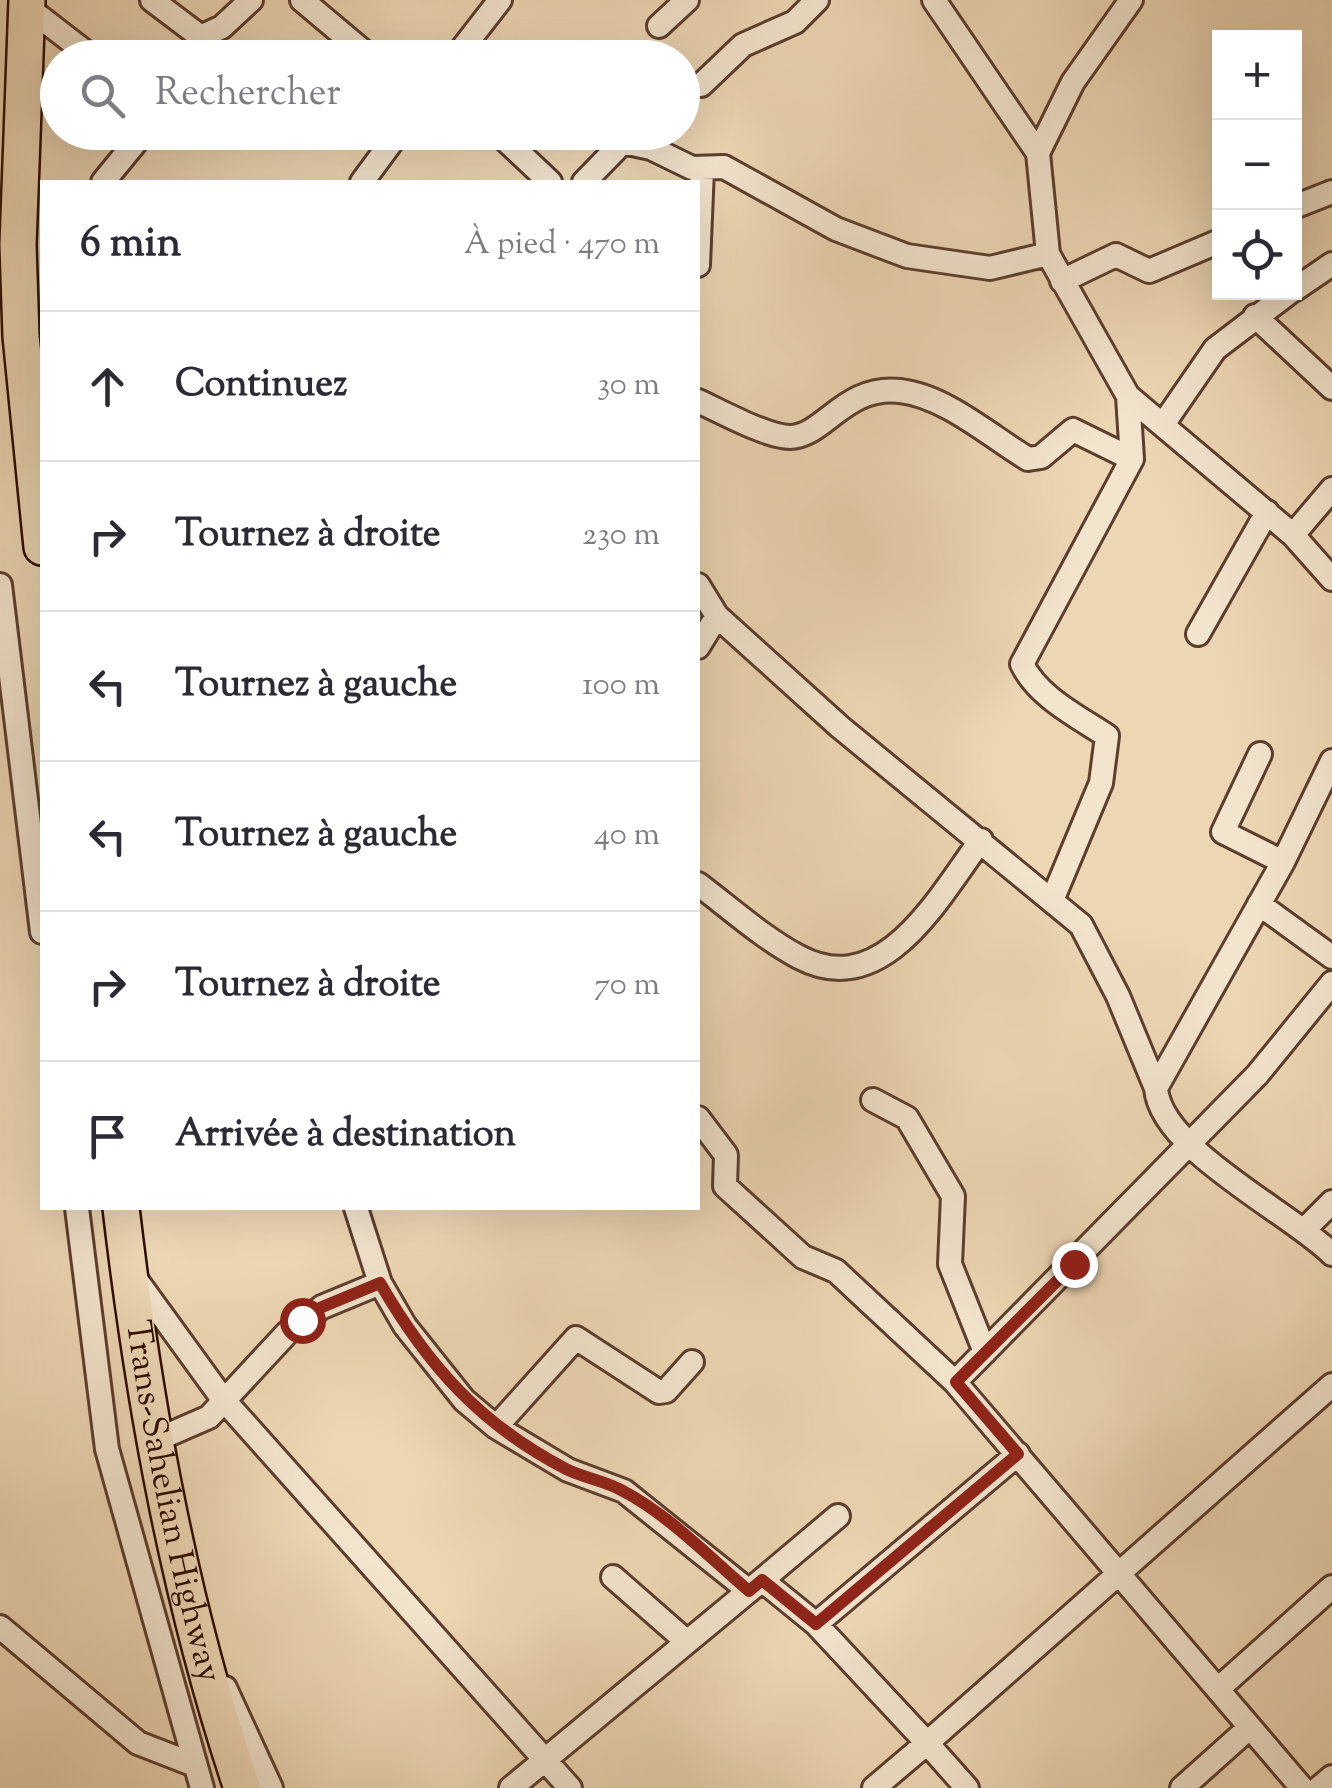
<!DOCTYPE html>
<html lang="fr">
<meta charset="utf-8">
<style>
:root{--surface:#fff;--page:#f7f7f7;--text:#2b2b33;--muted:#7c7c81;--line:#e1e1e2}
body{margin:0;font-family:"Sorts Mill Goudy",serif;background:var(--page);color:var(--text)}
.controls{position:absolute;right:30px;top:30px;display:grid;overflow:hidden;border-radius:0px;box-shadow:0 10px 40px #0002}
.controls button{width:90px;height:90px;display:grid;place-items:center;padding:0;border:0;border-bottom:2px solid var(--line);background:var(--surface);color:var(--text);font:50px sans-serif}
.stop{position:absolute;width:30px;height:30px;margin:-22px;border:8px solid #8f2418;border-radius:50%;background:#fff}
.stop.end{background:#8f2418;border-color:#fff;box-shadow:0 2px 10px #0008}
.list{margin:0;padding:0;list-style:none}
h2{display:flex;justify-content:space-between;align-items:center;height:130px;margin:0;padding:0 40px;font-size:42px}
h2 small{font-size:32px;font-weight:400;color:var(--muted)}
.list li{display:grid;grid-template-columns:65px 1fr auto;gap:30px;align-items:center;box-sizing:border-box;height:150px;padding:0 40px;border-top:2px solid var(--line)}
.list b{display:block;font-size:38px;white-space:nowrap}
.list em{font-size:32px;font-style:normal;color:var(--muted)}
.icon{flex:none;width:55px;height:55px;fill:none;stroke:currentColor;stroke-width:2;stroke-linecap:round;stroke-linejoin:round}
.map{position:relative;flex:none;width:1332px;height:1788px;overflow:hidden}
.search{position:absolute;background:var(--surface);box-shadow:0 10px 40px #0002;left:40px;top:40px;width:660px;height:110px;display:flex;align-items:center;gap:25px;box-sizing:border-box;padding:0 35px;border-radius:55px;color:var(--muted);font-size:38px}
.panel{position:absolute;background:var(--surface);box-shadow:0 10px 40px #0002;left:40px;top:180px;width:660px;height:1030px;border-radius:0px}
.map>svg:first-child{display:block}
</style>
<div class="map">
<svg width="1332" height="1788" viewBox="0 0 1332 1788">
<rect width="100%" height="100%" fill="#edd6b4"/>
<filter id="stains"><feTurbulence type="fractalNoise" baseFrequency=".002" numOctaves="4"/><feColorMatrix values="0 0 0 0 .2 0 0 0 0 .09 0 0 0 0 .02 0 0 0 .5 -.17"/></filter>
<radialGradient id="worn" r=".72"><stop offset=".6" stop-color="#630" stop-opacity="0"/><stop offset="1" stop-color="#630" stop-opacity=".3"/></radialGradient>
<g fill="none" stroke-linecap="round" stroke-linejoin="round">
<g stroke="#5c3e2d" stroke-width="28">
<path id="minor" d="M 152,0 L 201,37 L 222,27 L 251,0
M 302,0 L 371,58
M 934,0 L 1038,153
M 1131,0 L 1073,82 L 1038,153 L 1048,254 L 1128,396 L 1293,535 L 1332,579
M 27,7 L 93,58
M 659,26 L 687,0
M 455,58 L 500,0
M 701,85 L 743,45 L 795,22 L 817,0
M 497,132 L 550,182
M 103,182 L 144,132
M 362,182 L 399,132
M 584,182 L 623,142 L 651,148 L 692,168 L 724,167 L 836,229 L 907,256 L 990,268 L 1048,254
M 1294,207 L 1332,192
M 698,265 L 702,169
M 1062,281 L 1116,255 L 1149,271 L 1220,241
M 1294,290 L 1332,264
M 1255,316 L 1332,388
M 698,401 C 720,411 767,437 790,437 C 825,436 844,385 900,391 C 945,396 990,436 1028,459 L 1041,457 L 1073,430 L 1132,459
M 1164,423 L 1215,349 L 1290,292
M 1293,535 L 1332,489
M 0,585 L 42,932
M 698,585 L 717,616 L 840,727 L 1081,925 L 1118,996 L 1156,1088 C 1160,1149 1291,1213 1332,1254
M 1198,634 L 1267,512
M 698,647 L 717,616
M 1260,754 L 1223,832 L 1283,862
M 698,884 C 730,908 763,938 799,957 C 884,1002 939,896 981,840
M 1053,898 L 1101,783 L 1107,736 C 1077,716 1038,697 1022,664 L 1132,459 L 1128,396
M 1259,904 L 1332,957
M 1156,1088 L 1283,862 L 1332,761
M 873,1100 L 907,1118 L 953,1196 L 950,1264 L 985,1352
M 698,1118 L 726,1155 L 725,1186 L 803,1257 L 836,1271 L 955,1382 L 1302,1788
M 77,1208 L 107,1449 L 202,1788
M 356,1208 L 380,1283 L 405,1326 L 464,1400 L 496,1427 L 568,1470 L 624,1491 L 749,1591
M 1306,1228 L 1332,1202
M 132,1274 L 222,1398 L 570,1788
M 955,1382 L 1257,1075 L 1332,983
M 496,1427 L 576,1338 L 659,1392 L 666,1391 L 692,1362
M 154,1441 L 209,1417 L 287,1333 L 322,1307 L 380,1283
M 613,1577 L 686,1641
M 762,1580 L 838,1516
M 816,1624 L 1018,1454
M 0,1627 L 138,1743 L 192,1764
M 225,1688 L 271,1788
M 1218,1689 L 1332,1587
M 511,1788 L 762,1580 L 816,1624 L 927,1743 L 1332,1385
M 874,1788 L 927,1743 L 967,1788
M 1182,1788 L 1249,1728
M 1319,1788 L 1332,1777"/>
</g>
<g stroke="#2c0c00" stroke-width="40">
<g id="highway">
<path d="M 27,0 L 18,245 L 21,336 L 42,547"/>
<path id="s1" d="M 121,1208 C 144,1404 179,1600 242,1788"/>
</g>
</g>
<use href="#minor" stroke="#f3e4ce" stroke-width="22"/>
<use href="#highway" stroke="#edd6b4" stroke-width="35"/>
</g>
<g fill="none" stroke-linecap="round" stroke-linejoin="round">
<path stroke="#8f2418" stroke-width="12" d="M 302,1320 L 322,1307 L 380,1283 C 428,1366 481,1425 566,1469 C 584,1478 606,1481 623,1491 C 669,1515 710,1558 749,1591 L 762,1580 L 816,1624 L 1018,1454 L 956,1382 L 1074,1264"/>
</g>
<g text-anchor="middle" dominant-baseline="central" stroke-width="10" stroke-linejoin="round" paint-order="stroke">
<g font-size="35" fill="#2c0c00" stroke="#f3e4ce">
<text stroke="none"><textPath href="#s1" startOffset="298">Trans-Sahelian Highway</textPath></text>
</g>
</g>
<rect width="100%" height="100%" filter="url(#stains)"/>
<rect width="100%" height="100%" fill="url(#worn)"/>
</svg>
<div class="controls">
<button>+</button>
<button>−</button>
<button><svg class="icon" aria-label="locate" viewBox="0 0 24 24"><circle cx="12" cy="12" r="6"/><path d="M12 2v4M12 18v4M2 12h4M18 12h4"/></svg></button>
</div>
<div class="stop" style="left:302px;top:1320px"></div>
<div class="stop end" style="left:1074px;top:1264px"></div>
<div class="search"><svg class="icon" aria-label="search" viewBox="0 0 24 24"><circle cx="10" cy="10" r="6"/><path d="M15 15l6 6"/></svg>Rechercher</div>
<section class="panel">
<h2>6 min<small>À pied · 470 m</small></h2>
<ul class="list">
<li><svg class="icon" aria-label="ahead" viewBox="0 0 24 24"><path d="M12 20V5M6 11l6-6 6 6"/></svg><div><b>Continuez</b></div><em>30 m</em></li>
<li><svg class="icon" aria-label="right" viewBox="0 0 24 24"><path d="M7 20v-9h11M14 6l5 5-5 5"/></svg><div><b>Tournez à droite</b></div><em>230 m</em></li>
<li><svg class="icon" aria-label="left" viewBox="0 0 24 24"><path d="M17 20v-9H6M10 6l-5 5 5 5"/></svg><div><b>Tournez à gauche</b></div><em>100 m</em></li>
<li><svg class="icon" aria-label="left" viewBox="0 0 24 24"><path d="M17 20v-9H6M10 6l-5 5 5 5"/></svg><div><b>Tournez à gauche</b></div><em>40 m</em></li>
<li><svg class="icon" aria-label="right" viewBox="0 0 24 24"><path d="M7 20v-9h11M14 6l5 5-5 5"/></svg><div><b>Tournez à droite</b></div><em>70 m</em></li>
<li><svg class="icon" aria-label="arrive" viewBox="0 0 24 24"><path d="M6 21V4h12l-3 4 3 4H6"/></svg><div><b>Arrivée à destination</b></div></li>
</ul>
</section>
</div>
